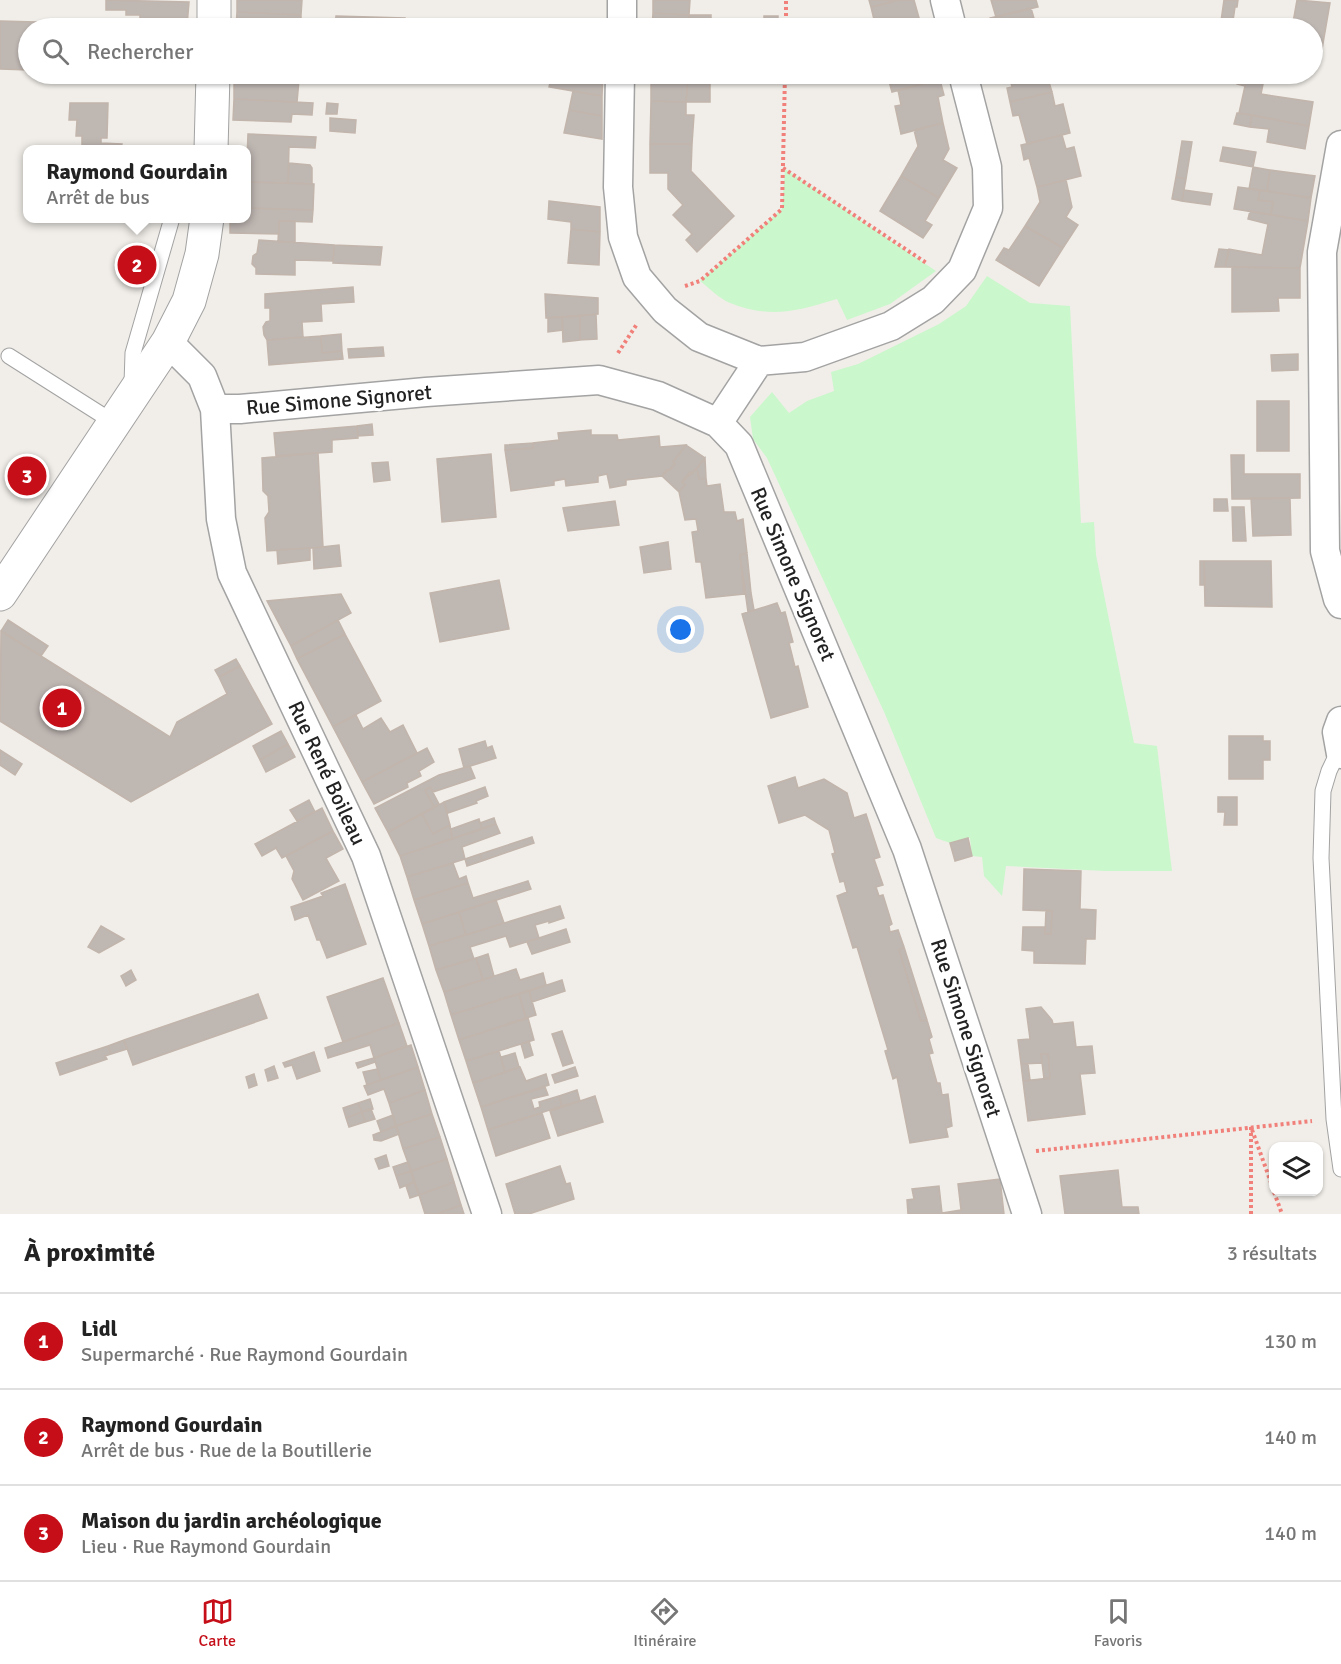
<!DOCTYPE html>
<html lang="fr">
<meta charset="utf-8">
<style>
:root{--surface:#fff;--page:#f6f6f6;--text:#222;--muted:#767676;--line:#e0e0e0;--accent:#c50e18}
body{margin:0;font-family:Signika,sans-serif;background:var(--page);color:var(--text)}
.controls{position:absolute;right:18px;bottom:18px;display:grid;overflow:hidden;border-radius:12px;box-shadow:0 2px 4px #0004}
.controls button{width:54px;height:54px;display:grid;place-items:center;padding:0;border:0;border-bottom:2px solid var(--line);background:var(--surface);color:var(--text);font:30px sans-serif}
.you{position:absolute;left:681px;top:630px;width:21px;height:21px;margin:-15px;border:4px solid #fff;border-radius:50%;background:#1a73e8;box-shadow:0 0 0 9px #1a73e833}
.badge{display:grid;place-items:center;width:39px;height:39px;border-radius:50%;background:var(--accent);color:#fff;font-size:20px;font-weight:700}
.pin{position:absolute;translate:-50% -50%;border:3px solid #fff;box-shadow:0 2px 6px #0006}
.popup{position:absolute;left:23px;top:145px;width:228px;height:78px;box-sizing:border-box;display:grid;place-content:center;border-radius:12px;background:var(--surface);filter:drop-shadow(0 2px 4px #0005);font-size:20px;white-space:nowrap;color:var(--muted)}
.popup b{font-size:22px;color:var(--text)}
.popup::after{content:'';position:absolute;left:50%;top:100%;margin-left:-12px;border:12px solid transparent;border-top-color:var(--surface)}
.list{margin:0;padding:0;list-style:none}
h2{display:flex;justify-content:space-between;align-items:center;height:78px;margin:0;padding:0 24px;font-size:26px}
h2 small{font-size:20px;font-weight:400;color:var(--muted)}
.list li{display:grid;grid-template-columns:39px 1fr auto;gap:18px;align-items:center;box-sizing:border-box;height:96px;padding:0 24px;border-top:2px solid var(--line)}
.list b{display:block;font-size:22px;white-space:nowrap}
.list p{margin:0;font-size:20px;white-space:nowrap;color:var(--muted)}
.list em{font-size:20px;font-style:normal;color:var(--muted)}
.icon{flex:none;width:33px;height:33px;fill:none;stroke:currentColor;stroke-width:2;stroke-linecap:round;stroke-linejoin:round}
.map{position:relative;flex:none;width:1341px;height:1214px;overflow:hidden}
.search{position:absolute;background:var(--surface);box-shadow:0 2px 4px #0004;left:18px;right:18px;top:18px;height:66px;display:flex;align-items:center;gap:15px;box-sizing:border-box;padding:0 21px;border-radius:33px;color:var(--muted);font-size:22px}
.sheet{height:366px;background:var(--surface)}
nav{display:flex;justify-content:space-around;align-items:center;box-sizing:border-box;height:84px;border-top:2px solid var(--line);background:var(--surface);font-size:16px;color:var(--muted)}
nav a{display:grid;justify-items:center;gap:3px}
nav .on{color:var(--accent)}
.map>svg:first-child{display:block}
</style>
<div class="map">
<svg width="1341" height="1214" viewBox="0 0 1341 1214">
<rect width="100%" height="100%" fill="#f1eee9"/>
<path fill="#cbf7cc" d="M 785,169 L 936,271 L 890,304 L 847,320 L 837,299 C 798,311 770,319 730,303 C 720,299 709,288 700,281 L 782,209 Z
M 987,276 L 1030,303 L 1070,306 L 1081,523 L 1094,522 L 1096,555 L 1134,743 L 1157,746 L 1172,871 L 1105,871 L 1006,866 L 1002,896 L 984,876 L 982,857 L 972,856 L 970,838 L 950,843 L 936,838 L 885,714 L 767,458 L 753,439 L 750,417 L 772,392 L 789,413 L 807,401 L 834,391 L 831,372 L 858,364 L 939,324 L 966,306 Z"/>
<path fill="#bfb7b2" stroke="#c2b5ac" stroke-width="1.5" d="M 106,0 L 189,2 L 187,26 L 140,25 L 140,15 L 126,15 L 126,10 L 106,10 Z
M 237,0 L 302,0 L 301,15 L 237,12 Z
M 653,0 L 690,0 L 689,15 L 653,13 Z
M 869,0 L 899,0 L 871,7 Z
M 899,0 L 914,0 L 921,25 L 927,24 L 928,28 L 876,28 L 871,7 Z
M 991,0 L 1036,0 L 1038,7 L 996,17 Z
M 1224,0 L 1238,0 L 1237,7 L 1235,7 L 1232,28 L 1220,28 Z
M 1297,0 L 1330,3 L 1321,55 L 1312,53 L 1312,28 L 1292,28 Z
M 1031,8 L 1035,22 L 1042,20 L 1044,28 L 992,28 L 990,18 Z
M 237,12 L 301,15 L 301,27 L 294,27 L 295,22 L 287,22 L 287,28 L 236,28 Z
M 653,13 L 689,15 L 689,28 L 693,28 L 652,28 Z
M 689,15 L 711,15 L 711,28 L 689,28 Z
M 336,16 L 405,18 L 404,28 L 335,28 Z
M 764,16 L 778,16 L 778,28 L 764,28 Z
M 0,21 L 187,26 L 187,28 L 28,28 L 28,70 L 0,69 Z
M 235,74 L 299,74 L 299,80 L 234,78 Z
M 384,74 L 402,74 L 402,81 L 383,80 Z
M 552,74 L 603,74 L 602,96 L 549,87 Z
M 651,74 L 694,74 L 694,81 L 688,80 L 686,102 L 651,101 Z
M 694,74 L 710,74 L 710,102 L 686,102 L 688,80 L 694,81 Z
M 887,74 L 932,74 L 934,81 L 892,92 Z
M 1009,74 L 1054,74 L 1055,76 L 1048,79 L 1052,92 L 1010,102 L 1007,88 L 1012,87 Z
M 1239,74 L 1265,74 L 1261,94 L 1313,102 L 1309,126 L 1239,113 L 1245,86 L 1237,84 Z
M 234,78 L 299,80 L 297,102 L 234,99 Z
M 940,80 L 944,95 L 938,97 L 943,123 L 901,134 L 895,106 L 901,105 L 898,90 Z
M 573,91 L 602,96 L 602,116 L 569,110 Z
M 1052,92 L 1055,106 L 1063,104 L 1070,133 L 1027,144 L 1019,115 L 1013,116 L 1010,102 Z
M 234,99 L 313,103 L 312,115 L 292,114 L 291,122 L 233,120 Z
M 651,101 L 686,102 L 686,115 L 694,115 L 692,144 L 650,144 Z
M 70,103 L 108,103 L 107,138 L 101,138 L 101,143 L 122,144 L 121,150 L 82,150 L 82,136 L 76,136 L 77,120 L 69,120 Z
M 327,103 L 338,104 L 337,114 L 326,114 Z
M 569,110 L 602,116 L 602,139 L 564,133 Z
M 1237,113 L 1252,115 L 1250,127 L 1234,124 Z
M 1252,115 L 1309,126 L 1305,149 L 1267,142 L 1269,129 L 1250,127 Z
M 330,118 L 356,120 L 355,133 L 330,131 Z
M 943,123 L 949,149 L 943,160 L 957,168 L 939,198 L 901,176 L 918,146 L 914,130 Z
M 248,134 L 316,137 L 315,148 L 289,147 L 288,183 L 246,182 Z
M 1062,135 L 1066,149 L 1074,147 L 1081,176 L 1037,187 L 1029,158 L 1024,160 L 1021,145 Z
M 1182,141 L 1192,142 L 1186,179 L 1176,177 Z
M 650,144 L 692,144 L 691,171 L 734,216 L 697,252 L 686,240 L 692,234 L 673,215 L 683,205 L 668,189 L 668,173 L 650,173 Z
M 1223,147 L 1256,152 L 1253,167 L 1220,161 Z
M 289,163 L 310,165 L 312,168 L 312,184 L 288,183 Z
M 1253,167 L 1270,170 L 1267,191 L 1249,189 Z
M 1270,170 L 1315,176 L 1311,198 L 1267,191 Z
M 901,176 L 939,198 L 925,221 L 932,225 L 923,238 L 880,211 Z
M 1176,177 L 1186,179 L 1182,201 L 1172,199 Z
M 1066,180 L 1072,207 L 1066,217 L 1078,225 L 1063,248 L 1025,226 L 1040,202 L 1037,187 Z
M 246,182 L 314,184 L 313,210 L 246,208 Z
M 1238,187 L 1260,190 L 1258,200 L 1273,202 L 1271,215 L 1234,209 Z
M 1184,190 L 1212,194 L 1210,205 L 1182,201 Z
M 1260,190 L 1311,198 L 1308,221 L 1271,215 L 1273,202 L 1258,200 Z
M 549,201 L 600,207 L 600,232 L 571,229 L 571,222 L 548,219 Z
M 246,208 L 313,210 L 312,222 L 279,221 L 279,234 L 230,233 L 230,218 L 246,218 Z
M 1250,211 L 1308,221 L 1300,268 L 1225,267 L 1229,249 L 1262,255 L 1268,224 L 1248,219 Z
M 279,221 L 295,221 L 295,242 L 278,242 Z
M 1025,226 L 1063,248 L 1039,286 L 996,260 L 1004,248 L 1009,250 Z
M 571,229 L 600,232 L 599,265 L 568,263 Z
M 259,240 L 334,245 L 333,261 L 295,260 L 295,275 L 256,274 L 256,268 L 252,264 L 253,256 L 257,253 Z
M 334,245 L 382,247 L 380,265 L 333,263 Z
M 1219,249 L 1229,250 L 1225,267 L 1215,267 Z
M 1232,267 L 1300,268 L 1300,298 L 1278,298 L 1279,311 L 1232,312 Z
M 353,287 L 354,302 L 321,304 L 322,321 L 302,322 L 303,337 L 267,340 L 264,335 L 263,327 L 266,322 L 270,321 L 270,308 L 265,308 L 265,294 Z
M 545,294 L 598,298 L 598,314 L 546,318 Z
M 596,314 L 597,339 L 580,340 L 580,316 Z
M 580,316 L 580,340 L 563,342 L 562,317 Z
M 562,317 L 563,330 L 548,332 L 548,318 Z
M 341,334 L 342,351 L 322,353 L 321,336 Z
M 321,336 L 322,353 L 342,351 L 343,359 L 269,365 L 267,340 Z
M 383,347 L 384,356 L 349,358 L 348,349 Z
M 1298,354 L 1298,370 L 1272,371 L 1271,355 Z
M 1257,401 L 1289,401 L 1289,451 L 1257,451 Z
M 372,424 L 373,435 L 358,436 L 357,426 Z
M 357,426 L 358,438 L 332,440 L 332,452 L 276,456 L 274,433 Z
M 591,430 L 591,435 L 617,435 L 618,440 L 659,436 L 660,447 L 686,445 L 673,462 L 675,464 L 670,470 L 666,470 L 662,476 L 626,480 L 626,485 L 610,488 L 607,474 L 598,476 L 598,482 L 566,486 L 565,479 L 554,481 L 554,485 L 511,491 L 505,450 L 533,448 L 533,443 L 559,440 L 558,433 Z
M 533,443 L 533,448 L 505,450 L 505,445 Z
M 686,445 L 705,458 L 692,474 L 690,472 L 682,482 L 685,485 L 679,492 L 662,476 L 675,464 L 673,462 Z
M 318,453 L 323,547 L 267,551 L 265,518 L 269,512 L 268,496 L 263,491 L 262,458 Z
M 491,454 L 496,517 L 442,522 L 437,459 Z
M 1231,455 L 1244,455 L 1244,474 L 1300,474 L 1300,498 L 1232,499 Z
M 705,458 L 706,478 L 699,479 L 697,468 Z
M 388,462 L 390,480 L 374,482 L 372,463 Z
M 697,468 L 699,479 L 706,478 L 707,486 L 720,484 L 724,512 L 735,512 L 737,521 L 743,519 L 747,553 L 740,555 L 744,594 L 706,598 L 701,562 L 696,562 L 692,532 L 698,531 L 696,519 L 685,520 L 679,492 L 685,485 L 682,482 Z
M 1251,498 L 1290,498 L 1291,535 L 1253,536 Z
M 1214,499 L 1227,499 L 1228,511 L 1214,511 Z
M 615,501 L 619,525 L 568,531 L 563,508 Z
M 1232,507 L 1244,507 L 1246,541 L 1233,541 Z
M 668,542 L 671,569 L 644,573 L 640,547 Z
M 339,545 L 341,566 L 314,569 L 313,548 Z
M 310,548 L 310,560 L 278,564 L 277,550 Z
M 747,553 L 751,593 L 754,610 L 748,612 L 740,555 Z
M 1200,561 L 1204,561 L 1205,585 L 1200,585 Z
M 1204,561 L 1271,561 L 1272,607 L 1205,606 Z
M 499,580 L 509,629 L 440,642 L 430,593 Z
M 341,594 L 351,613 L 291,646 L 267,601 Z
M 777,603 L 781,613 L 785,612 L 793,642 L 789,643 L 795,667 L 798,666 L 808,707 L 771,718 L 742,614 Z
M 8,620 L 48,646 L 41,656 L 1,631 Z
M 338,620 L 345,634 L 297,659 L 291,646 Z
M 1,631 L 170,737 L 177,722 L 227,694 L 219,677 L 240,666 L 272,724 L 131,802 L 0,721 Z
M 345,634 L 381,701 L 333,727 L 297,659 Z
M 236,659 L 240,666 L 219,677 L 215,670 Z
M 356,715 L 363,729 L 381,718 L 390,732 L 403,725 L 417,753 L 362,782 L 333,727 Z
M 281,731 L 288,744 L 260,760 L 253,746 Z
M 1229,736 L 1263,736 L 1263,741 L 1270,741 L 1270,760 L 1263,760 L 1263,779 L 1229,779 Z
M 485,741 L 487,748 L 492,746 L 496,758 L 464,768 L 459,749 Z
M 288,744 L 295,757 L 266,772 L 260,760 Z
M 427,748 L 434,762 L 419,771 L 421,776 L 407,783 L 408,787 L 374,804 L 362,782 Z
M 0,750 L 22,764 L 15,775 L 0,765 Z
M 470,766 L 475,778 L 433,792 L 430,787 L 425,790 L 434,807 L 388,832 L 375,808 L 439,775 Z
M 795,777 L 798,788 L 824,779 L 847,793 L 854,818 L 866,814 L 880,857 L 874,859 L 883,885 L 876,887 L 879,896 L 883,895 L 892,924 L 889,926 L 890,932 L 898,930 L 904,947 L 899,950 L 921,1021 L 927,1020 L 932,1037 L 929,1039 L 933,1053 L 929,1054 L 937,1083 L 940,1083 L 942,1095 L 948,1094 L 952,1126 L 946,1128 L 948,1137 L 910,1143 L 897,1077 L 893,1079 L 885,1051 L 888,1050 L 857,947 L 853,948 L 837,896 L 847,892 L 844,881 L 840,882 L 832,854 L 835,853 L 829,830 L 805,815 L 779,823 L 768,786 Z
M 430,787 L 439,804 L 434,807 L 425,790 Z
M 485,787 L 488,796 L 476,801 L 477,803 L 448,813 L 444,802 Z
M 1218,797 L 1237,797 L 1237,825 L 1224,825 L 1225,812 L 1218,812 Z
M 309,800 L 315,812 L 297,821 L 290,810 Z
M 444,802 L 450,825 L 433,834 L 422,814 Z
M 322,808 L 333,831 L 282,858 L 276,848 L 262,856 L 255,844 Z
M 422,814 L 433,834 L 450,825 L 452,839 L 400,856 L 388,832 Z
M 494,818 L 496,824 L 482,829 L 480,823 Z
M 479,819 L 482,829 L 452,839 L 451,829 Z
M 496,824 L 500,833 L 462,847 L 465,859 L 407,877 L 400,856 Z
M 333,831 L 343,849 L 326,858 L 339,881 L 303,900 L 292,879 L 294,871 L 286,856 Z
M 532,837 L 534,843 L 482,861 L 480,854 Z
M 968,838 L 972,856 L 955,861 L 950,843 Z
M 480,854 L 482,861 L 467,866 L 465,859 Z
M 453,863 L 459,879 L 466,876 L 468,883 L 414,900 L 407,877 Z
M 1024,869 L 1081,871 L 1080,909 L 1096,910 L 1095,939 L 1086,939 L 1085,964 L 1034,963 L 1034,951 L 1022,950 L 1023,927 L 1045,927 L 1045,934 L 1051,934 L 1052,911 L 1023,910 Z
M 528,881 L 531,889 L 422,924 L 414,900 L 468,883 L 473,898 Z
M 345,884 L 366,944 L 327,958 L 320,940 L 317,940 L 308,915 L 295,920 L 291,907 L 323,896 L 321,893 Z
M 496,900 L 504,923 L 466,935 L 459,912 Z
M 560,906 L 564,918 L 549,923 L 549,921 L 535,925 L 539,938 L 510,947 L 506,936 L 470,947 L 474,959 L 436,970 L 429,946 Z
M 1046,910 L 1052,911 L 1051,934 L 1045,934 Z
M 459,912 L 466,935 L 429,946 L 422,924 Z
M 101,926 L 124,939 L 99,953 L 88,947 Z
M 566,929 L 570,942 L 532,954 L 527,942 Z
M 904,947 L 927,1020 L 921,1021 L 899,950 Z
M 488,954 L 494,976 L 483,980 L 476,958 Z
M 476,958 L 483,980 L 444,992 L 436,970 Z
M 516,969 L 520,980 L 543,973 L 546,985 L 451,1015 L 444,992 Z
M 131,970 L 136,980 L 126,986 L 121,976 Z
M 383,978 L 399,1023 L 343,1042 L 327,997 Z
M 562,980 L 565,991 L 532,1002 L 529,991 Z
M 529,991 L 536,1015 L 526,1018 L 519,994 Z
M 258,994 L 267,1018 L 133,1065 L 124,1040 Z
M 519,994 L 526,1018 L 459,1040 L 451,1015 Z
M 1041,1007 L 1052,1020 L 1053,1024 L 1073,1022 L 1076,1047 L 1092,1046 L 1095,1073 L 1080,1074 L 1085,1114 L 1028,1121 L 1023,1081 L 1050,1078 L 1048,1054 L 1041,1054 L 1042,1063 L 1021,1064 L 1018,1040 L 1030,1039 L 1026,1009 Z
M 528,1018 L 534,1040 L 466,1061 L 459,1040 Z
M 399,1023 L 407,1046 L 374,1058 L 370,1045 L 328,1058 L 325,1048 Z
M 562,1031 L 573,1063 L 563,1066 L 552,1034 Z
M 124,1040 L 127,1049 L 111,1054 L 108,1046 Z
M 529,1041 L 533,1055 L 525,1058 L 521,1044 Z
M 411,1045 L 418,1067 L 381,1080 L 374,1058 Z
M 108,1046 L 111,1054 L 105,1056 L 107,1059 L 60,1075 L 56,1063 Z
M 499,1051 L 505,1072 L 473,1083 L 466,1061 Z
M 314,1052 L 320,1071 L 297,1079 L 292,1065 L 285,1067 L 283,1063 Z
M 515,1053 L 519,1067 L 505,1072 L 501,1057 Z
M 1041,1054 L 1048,1054 L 1050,1078 L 1044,1079 Z
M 374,1058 L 375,1062 L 358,1068 L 356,1063 Z
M 1021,1064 L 1028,1064 L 1030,1080 L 1023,1081 Z
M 274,1066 L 278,1078 L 268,1081 L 265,1070 Z
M 418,1067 L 425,1090 L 389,1103 L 384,1089 L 368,1095 L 364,1086 Z
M 520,1067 L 526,1081 L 546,1074 L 549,1085 L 481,1107 L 473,1083 Z
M 575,1067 L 578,1076 L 555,1083 L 552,1075 Z
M 377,1069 L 381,1080 L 367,1085 L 363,1072 Z
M 254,1074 L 257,1085 L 249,1088 L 246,1077 Z
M 545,1087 L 548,1095 L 531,1099 L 534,1109 L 540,1107 L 539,1102 L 559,1096 L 562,1106 L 488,1130 L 481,1107 Z
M 425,1090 L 432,1114 L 396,1126 L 389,1103 Z
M 577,1090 L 580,1101 L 562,1106 L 559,1096 Z
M 595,1096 L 603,1122 L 558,1136 L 550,1111 Z
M 370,1099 L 373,1109 L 362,1112 L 358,1103 Z
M 358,1103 L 362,1112 L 346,1118 L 343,1108 Z
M 371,1109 L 375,1119 L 365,1122 L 362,1112 Z
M 362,1112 L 365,1122 L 349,1127 L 346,1118 Z
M 542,1113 L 550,1138 L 496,1156 L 488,1130 Z
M 432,1114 L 440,1137 L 403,1149 L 396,1126 Z
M 393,1115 L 396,1126 L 381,1132 L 377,1121 Z
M 396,1126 L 399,1134 L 381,1141 L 374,1140 L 373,1135 Z
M 440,1137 L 447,1159 L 411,1171 L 403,1149 Z
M 386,1155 L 389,1166 L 379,1169 L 375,1159 Z
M 447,1159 L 454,1182 L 419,1195 L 411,1171 Z
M 408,1162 L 411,1171 L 396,1176 L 393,1167 Z
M 560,1166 L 566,1184 L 570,1183 L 574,1199 L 529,1214 L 515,1214 L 506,1184 Z
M 1118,1170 L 1122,1207 L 1138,1207 L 1139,1214 L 1065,1214 L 1060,1176 Z
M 411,1171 L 414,1182 L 400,1188 L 396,1176 Z
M 1000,1179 L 1004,1214 L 908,1214 L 907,1200 L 914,1199 L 912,1189 L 939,1186 L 942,1213 L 961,1210 L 958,1184 Z
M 414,1182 L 419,1195 L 410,1198 L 406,1186 Z
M 454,1182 L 461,1205 L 437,1214 L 425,1214 L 419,1195 Z
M 461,1205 L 464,1214 L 437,1214 Z"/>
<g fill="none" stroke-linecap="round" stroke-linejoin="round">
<g stroke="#a3a3a3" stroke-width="17">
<path id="service" d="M 9,356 L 113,422
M 132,384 L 133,353 L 172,218
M 1339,750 L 1329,771 L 1323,791 L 1321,858 L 1334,1119 L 1341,1169"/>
</g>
<g stroke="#a3a3a3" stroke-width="31">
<path id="minor" d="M 945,0 L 952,28
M 622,28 L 622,0
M 620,74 L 618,187 L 623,237 L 637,277 L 665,310 L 699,337 L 759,361 L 805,357 L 891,326 L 933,300 L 962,270 L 988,208 L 987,167 L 963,74
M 1341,145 L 1322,252 L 1325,551 L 1338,599 L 1341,604
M 168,342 L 202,376 L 215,409 L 221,519 L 232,573 L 366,856 L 487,1214
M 215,409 L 240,409 L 426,392 L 599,380 L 658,396 L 718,423 L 739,445 L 907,849 L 1027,1214
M 718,423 L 759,361
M 1341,721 L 1337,732 L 1341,754"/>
</g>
<g stroke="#a3a3a3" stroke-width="35">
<path id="tertiary" d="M 214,28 L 214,0
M 211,150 L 213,74
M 0,594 L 168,342 L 189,301 L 202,254 L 207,218"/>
</g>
<path stroke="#f1807a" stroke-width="4" stroke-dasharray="3 3" stroke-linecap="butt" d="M 786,28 L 786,0
M 783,168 L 928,264
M 685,286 L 700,281 L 782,209 L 785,74
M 618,353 L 637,324
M 1036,1151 L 1312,1121
M 1274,1192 L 1282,1214
M 1251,1214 L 1251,1127 L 1274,1191"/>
<use href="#service" stroke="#fff" stroke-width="15"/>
<use href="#minor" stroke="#fff" stroke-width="28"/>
<use href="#tertiary" stroke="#fff" stroke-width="33"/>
</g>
<g text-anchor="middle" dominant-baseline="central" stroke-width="6" stroke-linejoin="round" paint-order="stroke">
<g font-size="21" fill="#222" stroke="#fff">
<text transform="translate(339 400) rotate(-5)">Rue Simone Signoret</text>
<text transform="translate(793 574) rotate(67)">Rue Simone Signoret</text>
<text transform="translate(327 773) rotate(65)">Rue René Boileau</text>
<text transform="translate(966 1028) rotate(72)">Rue Simone Signoret</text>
</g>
</g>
</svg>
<div class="controls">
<button><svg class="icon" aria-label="layers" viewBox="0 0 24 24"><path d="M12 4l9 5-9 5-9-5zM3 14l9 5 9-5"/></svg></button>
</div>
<div class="you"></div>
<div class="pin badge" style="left:62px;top:708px">1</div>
<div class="pin badge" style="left:137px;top:265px">2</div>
<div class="popup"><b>Raymond Gourdain</b>Arrêt de bus</div>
<div class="pin badge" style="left:27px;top:476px">3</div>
<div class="search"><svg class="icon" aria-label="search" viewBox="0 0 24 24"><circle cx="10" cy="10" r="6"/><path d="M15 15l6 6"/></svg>Rechercher</div>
</div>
<section class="sheet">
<h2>À proximité<small>3 résultats</small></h2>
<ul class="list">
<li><span class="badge">1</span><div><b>Lidl</b><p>Supermarché · Rue Raymond Gourdain</p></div><em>130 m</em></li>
<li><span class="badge">2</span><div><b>Raymond Gourdain</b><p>Arrêt de bus · Rue de la Boutillerie</p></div><em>140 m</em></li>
<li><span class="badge">3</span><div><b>Maison du jardin archéologique</b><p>Lieu · Rue Raymond Gourdain</p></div><em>140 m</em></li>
</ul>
</section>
<nav>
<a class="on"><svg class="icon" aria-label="map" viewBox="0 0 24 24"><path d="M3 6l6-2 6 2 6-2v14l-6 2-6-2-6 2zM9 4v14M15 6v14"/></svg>Carte</a>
<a><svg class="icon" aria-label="directions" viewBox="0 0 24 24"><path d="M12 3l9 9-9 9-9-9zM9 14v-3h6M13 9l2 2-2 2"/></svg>Itinéraire</a>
<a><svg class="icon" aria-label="saved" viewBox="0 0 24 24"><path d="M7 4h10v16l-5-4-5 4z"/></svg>Favoris</a>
</nav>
